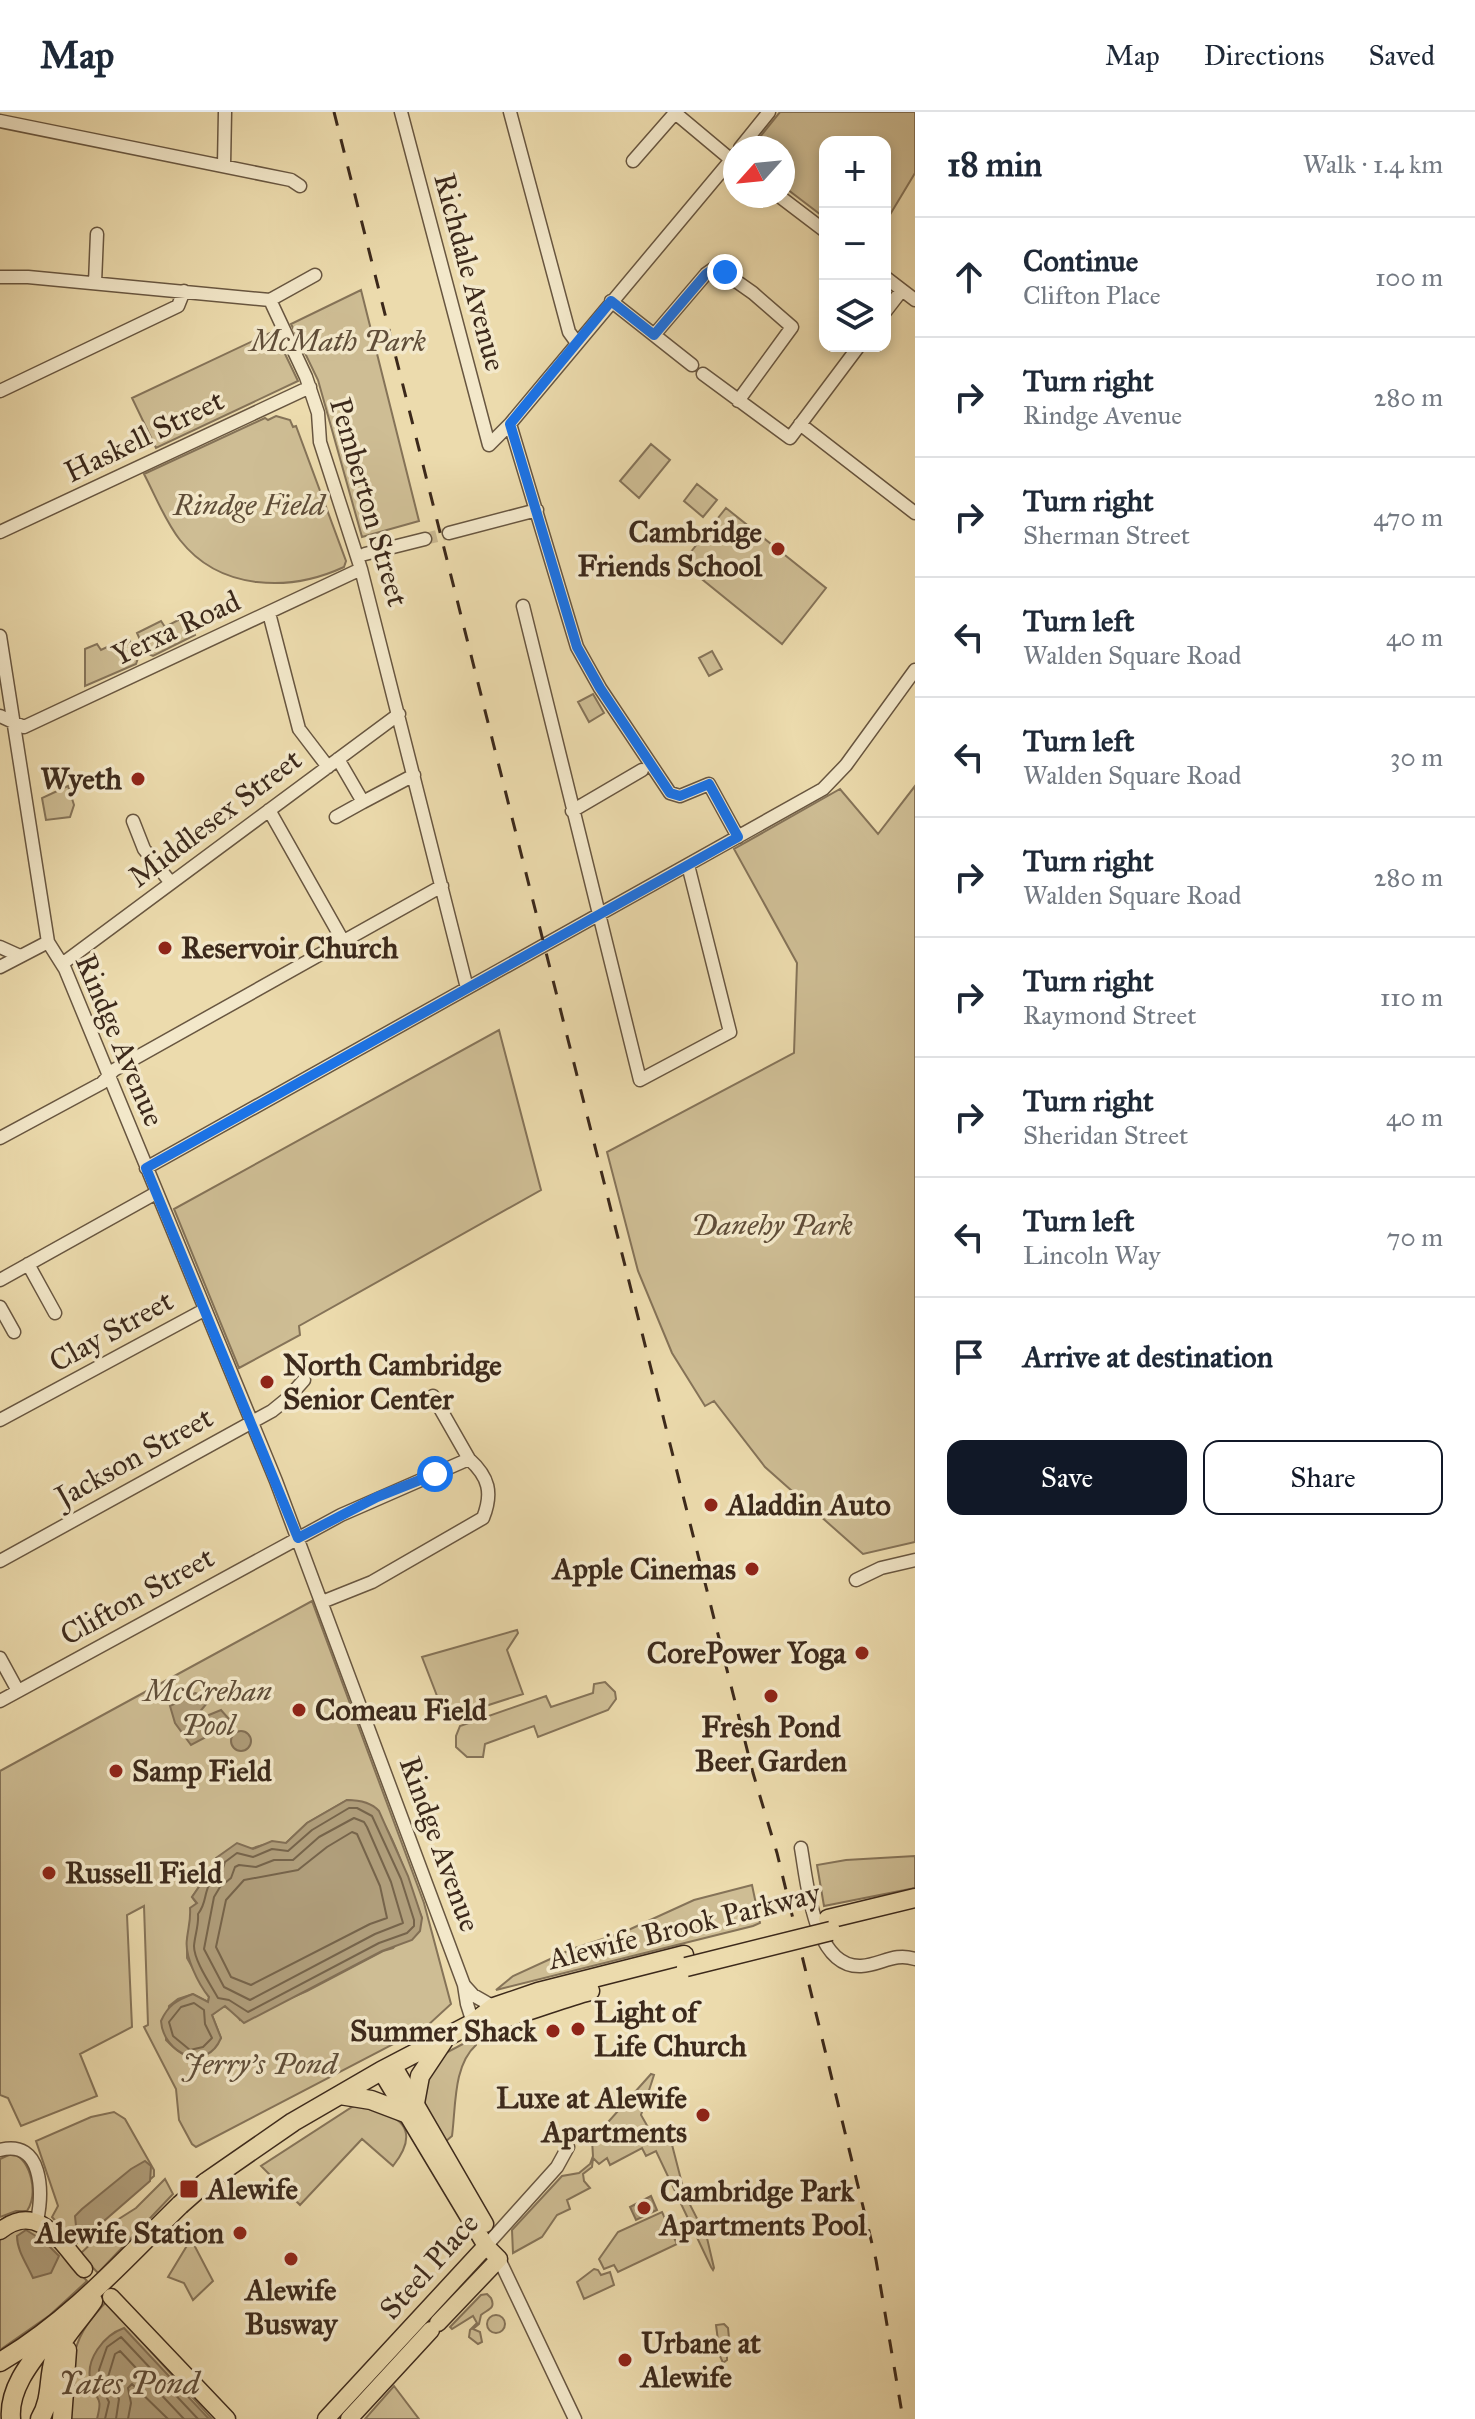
<!DOCTYPE html>
<meta charset="utf-8">
<style>
:root{--surface:#fff;--page:#f2f2f3;--text:#1f2937;--muted:#747a83;--line:#e0e1e3;--accent:#111827}
body{margin:0;font-family:"IM FELL Great Primer",serif;background:var(--page);color:var(--text)}
.controls{position:absolute;right:24px;top:24px;display:grid;overflow:hidden;border-radius:16px;box-shadow:0 4px 12px #0003}
.controls button{width:72px;height:72px;display:grid;place-items:center;padding:0;border:0;border-bottom:2px solid var(--line);background:var(--surface);color:var(--text);font:40px sans-serif}
.compass{position:absolute;left:723px;top:24px;width:72px;height:72px;border-radius:50%;background:var(--surface);box-shadow:0 4px 12px #0003;rotate:243deg}
.stop{position:absolute;width:24px;height:24px;margin:-18px;border:6px solid #1a73e8;border-radius:50%;background:#fff}
.stop.end{background:#1a73e8;border-color:#fff;box-shadow:0 2px 8px #0008}
.list{margin:0;padding:0;list-style:none}
h2{display:flex;justify-content:space-between;align-items:center;height:104px;margin:0;padding:0 32px;font-size:34px}
h2 small{font-size:26px;font-weight:400;color:var(--muted)}
.list li{display:grid;grid-template-columns:52px 1fr auto;gap:24px;align-items:center;box-sizing:border-box;height:120px;padding:0 32px;border-top:2px solid var(--line)}
.list b{display:block;font-size:30px;white-space:nowrap}
.list p{margin:0;font-size:26px;white-space:nowrap;color:var(--muted)}
.list em{font-size:26px;font-style:normal;color:var(--muted)}
.actions{display:flex;gap:16px;padding:24px 32px}
.actions a{flex:1;padding:18px 0;border:2px solid var(--accent);border-radius:16px;text-align:center;font-size:28px;color:var(--accent)}
.actions .main{background:var(--accent);color:#fff}
.icon{flex:none;width:44px;height:44px;fill:none;stroke:currentColor;stroke-width:2;stroke-linecap:round;stroke-linejoin:round}
.map{position:relative;flex:none;width:915px;height:2307px;overflow:hidden}
header{display:flex;align-items:center;gap:48px;box-sizing:border-box;height:112px;padding:0 40px;background:var(--surface);border-bottom:2px solid var(--line)}
header strong{font-size:38px}
nav{display:flex;gap:44px;margin-inline-start:auto;font-size:28px}
main{display:flex}
aside{flex:1;background:var(--surface)}
.map>svg:first-child{display:block}
</style>
<header>
<strong>Map</strong>
<nav><a>Map</a><a>Directions</a><a>Saved</a></nav>
</header>
<main>
<div class="map">
<svg width="915" height="2307" viewBox="0 0 915 2307">
<rect width="100%" height="100%" fill="#ecdbad"/>
<filter id="stains"><feTurbulence type="fractalNoise" baseFrequency=".0025" numOctaves="4"/><feColorMatrix values="0 0 0 0 .2 0 0 0 0 .09 0 0 0 0 .02 0 0 0 .5 -.17"/></filter>
<radialGradient id="worn" r=".72"><stop offset=".6" stop-color="#630" stop-opacity="0"/><stop offset="1" stop-color="#630" stop-opacity=".3"/></radialGradient>
<path fill="#cebd94" stroke="#857358" stroke-width="2" fill-rule="evenodd" d="M 780,0 L 915,0 L 915,61 L 885,111 L 885,30 L 825,30 L 825,106 L 783,74 L 783,36 L 751,36 Z
M 361,178 L 419,409 L 362,425 L 318,268 L 291,212 Z
M 274,219 L 298,269 L 156,336 L 132,286 Z
M 276,304 L 290,308 L 293,315 L 296,314 L 346,449 L 344,455 C 290,480 220,479 180,428 C 165,409 155,383 144,362 L 265,306 L 268,308 Z
M 651,332 L 670,348 L 639,386 L 620,369 Z
M 697,372 L 717,388 L 703,405 L 684,389 Z
M 726,396 L 826,476 L 782,532 L 682,451 Z
M 186,504 L 195,523 L 153,544 L 146,541 L 137,521 L 161,509 L 165,515 Z
M 128,525 L 138,546 L 136,552 L 85,574 L 85,537 L 97,532 L 101,538 Z
M 712,539 L 722,557 L 709,564 L 699,546 Z
M 593,582 L 604,601 L 589,610 L 578,590 Z
M 68,674 L 74,693 L 70,705 L 46,708 L 42,686 Z
M 915,674 L 915,1430 L 863,1442 L 765,1355 L 714,1289 L 705,1294 L 672,1241 L 638,1159 L 607,1040 L 794,941 L 797,851 L 734,737 L 840,677 L 878,722 Z
M 499,918 L 541,1078 L 299,1214 L 300,1223 L 239,1256 L 174,1097 Z
M 312,1489 L 424,1791 L 451,1892 L 426,1915 L 196,2035 L 192,2032 L 179,2008 L 176,1977 L 144,1915 L 148,1913 L 144,1794 L 127,1803 L 132,1915 L 80,1942 L 97,1984 L 21,2014 L 8,1986 L 0,1983 L 0,1659 ZM 347,1688 C 353,1689 361,1690 366,1692 C 390,1703 411,1780 422,1806 L 393,1836 L 383,1839 L 307,1879 L 240,1908 L 237,1903 L 224,1894 L 212,1903 L 221,1926 C 199,1950 190,1953 166,1928 L 169,1894 L 178,1887 L 193,1882 L 208,1890 L 209,1885 L 187,1846 L 187,1827 L 197,1792 L 192,1785 C 196,1780 199,1774 203,1769 C 220,1749 260,1727 285,1732 L 307,1711 Z
M 517,1518 L 518,1521 L 507,1538 L 523,1582 L 448,1606 L 444,1602 L 422,1545 Z
M 605,1570 L 615,1580 L 616,1587 L 608,1598 L 538,1625 L 534,1614 L 485,1632 L 483,1645 L 467,1645 L 456,1635 L 456,1624 L 460,1614 L 546,1584 L 551,1595 L 593,1581 L 594,1572 Z
M 915,1744 L 915,1776 L 824,1794 L 817,1753 L 846,1748 Z
M 752,1773 L 760,1811 L 753,1814 L 496,1878 L 513,1864 L 572,1837 L 624,1820 L 694,1788 Z
M 476,1925 L 476,1933 C 453,1954 456,1994 452,2024 L 445,2030 L 425,1992 L 421,1979 L 440,1944 Z
M 651,1962 L 654,1963 L 641,2003 L 649,2017 L 670,2025 L 685,2083 L 707,2126 L 714,2156 L 713,2158 L 711,2155 L 656,2039 L 646,2044 L 642,2036 L 610,2053 L 607,2046 L 599,2052 L 593,2046 L 592,2055 L 583,2062 L 584,2069 L 590,2076 L 567,2088 L 570,2097 L 557,2103 L 542,2125 L 513,2141 L 512,2118 L 562,2064 L 579,2061 L 590,2052 L 593,2044 L 592,2028 Z
M 362,1992 C 398,2003 423,2016 393,2054 L 362,2027 L 300,2093 L 261,2054 L 352,1995 Z
M 114,2000 L 125,2007 L 154,2058 L 154,2064 L 76,2132 L 52,2105 L 58,2094 L 36,2029 L 91,2005 Z
M 13,2041 C 32,2050 38,2082 27,2099 L 16,2099 L 0,2105 L 0,2047 Z
M 165,2067 L 173,2082 L 98,2161 L 80,2142 L 114,2110 L 136,2096 Z
M 662,2100 L 677,2132 L 618,2160 L 614,2153 L 604,2157 L 599,2147 L 618,2120 Z
M 19,2114 L 43,2119 L 87,2169 L 50,2203 L 0,2238 L 0,2127 Z
M 191,2127 L 213,2169 L 193,2188 L 184,2171 L 168,2165 Z
M 594,2157 L 598,2158 L 601,2163 L 610,2160 L 614,2173 L 584,2187 L 577,2170 Z
M 487,2182 L 491,2186 C 496,2197 488,2197 481,2203 L 479,2212 L 473,2217 L 480,2220 L 482,2230 L 478,2232 L 469,2225 L 470,2218 L 477,2211 L 473,2204 L 452,2217 L 450,2215 L 481,2183 Z
M 106,2190 L 212,2307 L 71,2307 L 75,2239 C 81,2218 91,2206 106,2190 Z
M487 2212a9 9 0 1 1 18 0a9 9 0 1 1-18 0Z
M 724,2212 L 728,2216 L 730,2236 L 727,2237 L 727,2248 L 723,2251 L 720,2244 L 716,2213 Z
M 394,2274 L 419,2307 L 365,2307 Z"/>
<path fill="#b09e7b" stroke="#826f55" stroke-width="2" d="M 195,1581 L 204,1583 L 207,1591 L 198,1602 L 199,1607 L 221,1598 L 229,1607 L 223,1616 L 191,1633 L 175,1611 L 170,1594 Z
M231 1629a10 10 0 1 1 20 0a10 10 0 1 1-20 0Z
M 347,1688 C 358,1688 371,1690 379,1699 L 408,1764 L 422,1806 L 420,1819 L 412,1828 L 382,1839 L 244,1911 L 225,1894 L 212,1903 L 221,1926 C 206,1962 163,1941 161,1909 C 168,1893 177,1888 193,1882 L 208,1890 L 209,1885 C 199,1873 184,1844 187,1827 C 188,1816 191,1808 190,1796 L 197,1791 L 192,1785 L 203,1769 L 204,1761 L 216,1757 L 216,1746 L 237,1731 L 253,1737 L 272,1729 L 286,1731 L 307,1711 Z
M 145,2049 L 151,2054 L 150,2069 L 97,2115 L 81,2119 L 76,2114 L 75,2104 L 82,2097 L 131,2057 Z
M 651,2084 L 657,2098 L 636,2108 L 630,2095 Z
M 26,2118 L 44,2129 L 59,2144 L 51,2161 L 33,2166 C 27,2152 17,2139 17,2124 Z
M 124,2216 L 209,2307 L 97,2307 C 103,2283 97,2291 91,2271 C 84,2248 104,2223 124,2216 Z"/>
<g fill="none" stroke-linecap="round" stroke-linejoin="round">
<path stroke="#76644b" stroke-width="2" d="M 349,1696 L 357,1696 L 372,1704 L 401,1767 L 414,1808 L 414,1814 L 407,1821 L 379,1831 L 248,1900 L 229,1888 L 218,1886 C 211,1873 194,1849 194,1834 C 195,1822 199,1813 198,1802 C 210,1787 200,1774 221,1762 L 225,1750 L 237,1741 L 253,1745 L 272,1737 L 288,1739 L 312,1718 Z
M 354,1706 L 364,1710 L 367,1715 L 391,1770 L 403,1811 L 375,1822 L 250,1888 L 224,1875 L 204,1837 L 214,1785 L 220,1775 L 231,1766 L 235,1755 L 239,1753 L 256,1755 L 274,1748 L 293,1748 L 319,1725 Z
M 352,1720 L 357,1722 L 380,1774 L 387,1806 L 370,1812 L 251,1873 L 231,1865 L 216,1835 L 226,1788 L 244,1768 L 298,1758 L 327,1735 Z
M 194,1891 L 204,1898 L 205,1912 L 212,1926 L 203,1935 L 190,1938 L 173,1924 L 169,1910 L 181,1895 Z
M 105,2307 L 109,2290 L 99,2270 L 99,2258 L 107,2235 L 121,2225 L 198,2307
M 116,2307 L 119,2287 L 108,2265 L 115,2242 L 120,2239 L 184,2307
M 128,2307 L 131,2291 L 128,2276 L 132,2272 L 168,2307"/>
<path stroke="#c9b790" stroke-width="12" stroke-dasharray="12 6" stroke-linecap="butt" d="M 425,427 L 449,421"/>
<g stroke="#685640" stroke-width="15">
<path id="minor" d="M 401,0 L 489,333 L 510,312 L 735,43
M 510,0 L 569,220 L 577,231
M 674,0 L 735,51
M 0,9 L 291,68 L 300,74
M 740,36 L 769,0
M 633,49 L 675,1
M 224,53 L 225,0
M 779,84 L 825,119
M 0,165 L 28,165 L 270,188 L 306,265 L 318,301 L 320,330 L 361,457 L 467,876
M 885,165 L 915,188
M 95,171 L 97,122
M 270,188 L 315,163
M 611,189 L 692,253
M 885,200 L 902,178
M 654,223 L 706,162 L 716,155 L 753,181 L 792,215 L 738,289
M 703,262 L 790,326 L 859,234
M 0,279 L 178,194 L 184,179
M 510,312 L 577,535 L 600,576 L 670,681 L 680,684 L 709,672 L 738,725
M 800,312 L 915,401
M 0,420 L 310,275
M 449,421 L 537,398
M 365,442 L 425,427
M 523,494 L 640,968 L 730,920 L 688,753
M 269,501 L 299,617 L 328,655
M 0,524 L 48,830 L 65,857 L 276,1369 L 464,1873 L 467,1892 L 473,1911
M 0,604 L 24,615 L 361,457
M 338,647 L 363,690 L 414,663
M 269,698 L 343,829
M 572,699 L 642,658
M 336,705 L 363,690
M 133,709 L 144,737 L 171,771
M 0,835 L 20,844
M 62,852 L 399,602
M 0,855 L 48,830
M 0,1026 L 102,971 L 114,958 L 442,774
M 146,1056 L 823,677 L 846,653 L 915,558
M 28,1152 L 55,1201
M 0,1168 L 156,1081
M 0,1195 L 14,1220
M 0,1308 L 204,1198
M 0,1449 L 272,1299 L 288,1286 L 304,1268
M 856,1468 L 881,1456 L 915,1448
M 322,1490 L 372,1470 L 483,1406 C 493,1381 489,1365 469,1347 L 433,1284
M 0,1546 L 18,1579
M 0,1589 L 341,1403 L 469,1347
M 801,1736 C 807,1769 813,1856 861,1854 C 881,1853 894,1840 915,1847
M 464,1873 L 473,1883 L 494,1895
M 0,2038 C 43,2027 43,2080 37,2109
M 486,2134 L 557,2055 L 568,2035
M 499,2147 L 575,2307"/>
</g>
<g stroke="#3c291b" stroke-width="19">
<path id="major" d="M 393,1953 L 485,2112
M 381,1959 L 486,2134 L 499,2147
M 0,2119 C 38,2088 61,2131 84,2157
M 111,2185 L 227,2307
M 438,2211 L 499,2147
M 326,2307 L 486,2134
M 349,2307 L 431,2218"/>
</g>
<g stroke="#3c291b" stroke-width="21">
<path id="highway" d="M 828,1807 L 915,1786
M 473,1911 C 513,1908 551,1889 590,1879
M 340,1983 L 371,1988 L 408,2002
M 415,1991 L 420,1964 L 444,1928
M 205,2071 L 293,2010 L 381,1959 L 473,1911 L 494,1895 L 538,1880 L 684,1843
M 0,2250 C 70,2209 123,2149 180,2093
M 11,2307 C 8,2274 35,2245 54,2220
M 40,2307 C 52,2287 48,2267 54,2247 C 62,2225 80,2208 93,2189
M 62,2307 L 67,2238"/>
</g>
<use href="#minor" stroke="#f3e8ca" stroke-width="12"/>
<use href="#major" stroke="#ecdbad" stroke-width="16"/>
<use href="#highway" stroke="#ecdbad" stroke-width="18"/>
<path stroke="#3c291b" stroke-width="3" stroke-dasharray="14 14" stroke-linecap="butt" d="M 334,0 L 753,1661 L 777,1741 L 876,2148 L 903,2307"/>
<g stroke="#3c291b" stroke-width="21" stroke-linecap="butt">
<path id="highway-bridge" d="M 686,1855 L 831,1819
M 180,2093 L 205,2071"/>
</g>
<use href="#highway-bridge" stroke="#ecdbad" stroke-width="18"/>
</g>
<g fill="none" stroke-linecap="round" stroke-linejoin="round">
<path stroke="#1a73e8" stroke-width="10" d="M 435,1362 L 377,1385 L 298,1426 L 146,1056 L 738,725 L 709,672 L 680,684 L 670,681 L 600,576 L 577,535 L 510,312 L 611,189 L 654,223 L 706,162 L 716,155 L 725,160"/>
</g>
<g fill="#8f2418" stroke="#f3e8ca" stroke-width="3">
<circle cx="778" cy="437" r="8"/>
<circle cx="138" cy="667" r="8"/>
<circle cx="165" cy="836" r="8"/>
<circle cx="267" cy="1270" r="8"/>
<circle cx="711" cy="1393" r="8"/>
<circle cx="752" cy="1457" r="8"/>
<circle cx="862" cy="1541" r="8"/>
<circle cx="771" cy="1584" r="8"/>
<circle cx="299" cy="1598" r="8"/>
<circle cx="116" cy="1659" r="8"/>
<circle cx="49" cy="1761" r="8"/>
<circle cx="578" cy="1917" r="8"/>
<circle cx="553" cy="1919" r="8"/>
<circle cx="703" cy="2003" r="8"/>
<rect x="179" y="2067" width="20" height="20" rx="4"/>
<circle cx="644" cy="2096" r="8"/>
<circle cx="240" cy="2121" r="8"/>
<circle cx="291" cy="2147" r="8"/>
<circle cx="625" cy="2248" r="8"/>
</g>
<g text-anchor="middle" dominant-baseline="central" stroke-width="7" stroke-linejoin="round" paint-order="stroke">
<g font-size="30" fill="#3c291b" stroke="#f3e8ca">
<text transform="translate(470 160) rotate(75)">Richdale Avenue</text>
<text transform="translate(144 324) rotate(-26)">Haskell Street</text>
<text transform="translate(369 390) rotate(74)">Pemberton Street</text>
<text transform="translate(176 516) rotate(-25)">Yerxa Road</text>
<text transform="translate(215 706) rotate(-37)">Middlesex Street</text>
<text transform="translate(120 928) rotate(67)">Rindge Avenue</text>
<text transform="translate(111 1219) rotate(-29)">Clay Street</text>
<text transform="translate(134 1345) rotate(-29)">Jackson Street</text>
<text transform="translate(137 1484) rotate(-29)">Clifton Street</text>
<text transform="translate(440 1732) rotate(70)">Rindge Avenue</text>
<text transform="translate(684 1814) rotate(-14)">Alewife Brook Parkway</text>
<text transform="translate(429 2154) rotate(-48)">Steel Place</text>
</g>
<g font-size="30" font-style="italic" fill="#604e39" stroke="#f3e8ca">
<text x="338" y="229">McMath Park</text>
<text x="249" y="393">Rindge Field</text>
<text x="772" y="1113">Danehy Park</text>
<text x="208" y="1579">McCrehan<tspan x="208" dy="34">Pool</tspan></text>
<text x="260" y="1952">Jerry's Pond</text>
</g>
<g font-size="30" font-weight="bold" fill="#3c291b" stroke="#f3e8ca" text-anchor="start">
<text x="762" y="420" text-anchor="end">Cambridge<tspan x="762" dy="34">Friends School</tspan></text>
<text x="122" y="667" text-anchor="end">Wyeth</text>
<text x="181" y="836">Reservoir Church</text>
<text x="283" y="1253">North Cambridge<tspan x="283" dy="34">Senior Center</tspan></text>
<text x="727" y="1393">Aladdin Auto</text>
<text x="736" y="1457" text-anchor="end">Apple Cinemas</text>
<text x="846" y="1541" text-anchor="end">CorePower Yoga</text>
<text x="315" y="1598">Comeau Field</text>
<text x="771" y="1615" text-anchor="middle">Fresh Pond<tspan x="771" dy="34">Beer Garden</tspan></text>
<text x="132" y="1659">Samp Field</text>
<text x="65" y="1761">Russell Field</text>
<text x="594" y="1900">Light of<tspan x="594" dy="34">Life Church</tspan></text>
<text x="537" y="1919" text-anchor="end">Summer Shack</text>
<text x="687" y="1986" text-anchor="end">Luxe at Alewife<tspan x="687" dy="34">Apartments</tspan></text>
<text x="207" y="2077">Alewife</text>
<text x="660" y="2079">Cambridge Park<tspan x="660" dy="34">Apartments Pool</tspan></text>
<text x="224" y="2121" text-anchor="end">Alewife Station</text>
<text x="291" y="2178" text-anchor="middle">Alewife<tspan x="291" dy="34">Busway</tspan></text>
<text x="641" y="2231">Urbane at<tspan x="641" dy="34">Alewife</tspan></text>
</g>
<g font-size="32" font-style="italic" fill="#5f4c38" stroke="#f3e8ca">
<text x="129" y="2271">Yates Pond</text>
</g>
</g>
<rect width="100%" height="100%" filter="url(#stains)"/>
<rect width="100%" height="100%" fill="url(#worn)"/>
</svg>
<div class="controls">
<button>+</button>
<button>−</button>
<button><svg class="icon" aria-label="layers" viewBox="0 0 24 24"><path d="M12 4l9 5-9 5-9-5zM3 14l9 5 9-5"/></svg></button>
</div>
<svg class="compass" viewBox="-18 -18 36 36"><path d="M0-13l5 13h-10z" fill="#e53935"/><path d="M0 13l5-13h-10z" fill="#747a83"/></svg>
<div class="stop" style="left:435px;top:1362px"></div>
<div class="stop end" style="left:725px;top:160px"></div>
</div>
<aside>
<h2>18 min<small>Walk · 1.4 km</small></h2>
<ul class="list">
<li><svg class="icon" aria-label="ahead" viewBox="0 0 24 24"><path d="M12 20V5M6 11l6-6 6 6"/></svg><div><b>Continue</b><p>Clifton Place</p></div><em>100 m</em></li>
<li><svg class="icon" aria-label="right" viewBox="0 0 24 24"><path d="M7 20v-9h11M14 6l5 5-5 5"/></svg><div><b>Turn right</b><p>Rindge Avenue</p></div><em>280 m</em></li>
<li><svg class="icon" aria-label="right" viewBox="0 0 24 24"><path d="M7 20v-9h11M14 6l5 5-5 5"/></svg><div><b>Turn right</b><p>Sherman Street</p></div><em>470 m</em></li>
<li><svg class="icon" aria-label="left" viewBox="0 0 24 24"><path d="M17 20v-9H6M10 6l-5 5 5 5"/></svg><div><b>Turn left</b><p>Walden Square Road</p></div><em>40 m</em></li>
<li><svg class="icon" aria-label="left" viewBox="0 0 24 24"><path d="M17 20v-9H6M10 6l-5 5 5 5"/></svg><div><b>Turn left</b><p>Walden Square Road</p></div><em>30 m</em></li>
<li><svg class="icon" aria-label="right" viewBox="0 0 24 24"><path d="M7 20v-9h11M14 6l5 5-5 5"/></svg><div><b>Turn right</b><p>Walden Square Road</p></div><em>280 m</em></li>
<li><svg class="icon" aria-label="right" viewBox="0 0 24 24"><path d="M7 20v-9h11M14 6l5 5-5 5"/></svg><div><b>Turn right</b><p>Raymond Street</p></div><em>110 m</em></li>
<li><svg class="icon" aria-label="right" viewBox="0 0 24 24"><path d="M7 20v-9h11M14 6l5 5-5 5"/></svg><div><b>Turn right</b><p>Sheridan Street</p></div><em>40 m</em></li>
<li><svg class="icon" aria-label="left" viewBox="0 0 24 24"><path d="M17 20v-9H6M10 6l-5 5 5 5"/></svg><div><b>Turn left</b><p>Lincoln Way</p></div><em>70 m</em></li>
<li><svg class="icon" aria-label="arrive" viewBox="0 0 24 24"><path d="M6 21V4h12l-3 4 3 4H6"/></svg><div><b>Arrive at destination</b></div></li>
</ul>
<div class="actions"><a class="main">Save</a><a>Share</a></div>
</aside>
</main>
